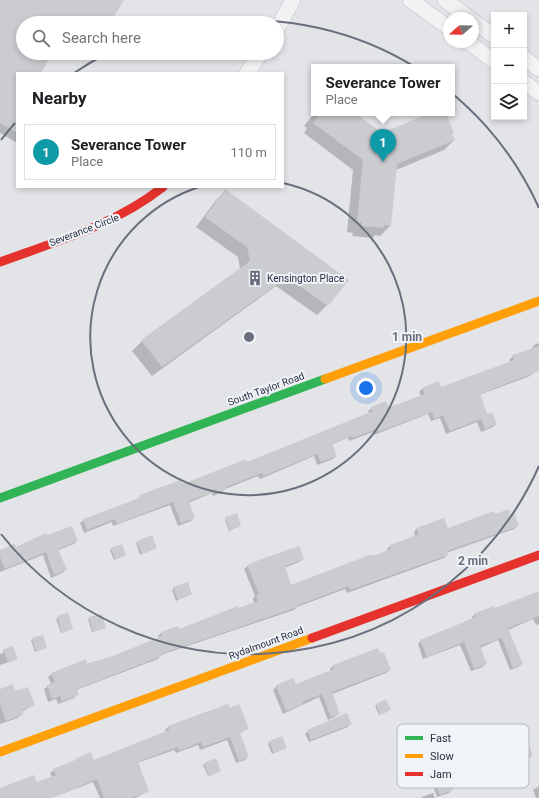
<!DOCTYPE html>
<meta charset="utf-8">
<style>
:root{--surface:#fff;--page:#f6f6f6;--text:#202124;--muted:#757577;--line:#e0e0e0;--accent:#696f7c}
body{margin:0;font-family:Roboto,sans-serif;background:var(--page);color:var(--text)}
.controls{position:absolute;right:12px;top:12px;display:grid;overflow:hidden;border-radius:0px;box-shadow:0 2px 6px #0003}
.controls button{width:36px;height:36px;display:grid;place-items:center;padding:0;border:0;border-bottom:1px solid var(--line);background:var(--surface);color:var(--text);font:20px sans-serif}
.compass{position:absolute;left:443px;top:12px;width:36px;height:36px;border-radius:50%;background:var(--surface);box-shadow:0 2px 6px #0003;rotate:250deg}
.you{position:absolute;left:366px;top:388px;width:14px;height:14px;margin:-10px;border:3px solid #fff;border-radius:50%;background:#1a73e8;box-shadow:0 0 0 6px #1a73e833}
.badge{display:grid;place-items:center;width:26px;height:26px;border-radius:50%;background:var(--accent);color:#fff;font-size:13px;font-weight:700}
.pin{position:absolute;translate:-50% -33px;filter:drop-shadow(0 1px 2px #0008)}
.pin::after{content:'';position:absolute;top:21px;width:14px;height:12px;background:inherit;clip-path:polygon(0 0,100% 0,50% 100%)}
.popup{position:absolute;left:311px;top:64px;width:144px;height:52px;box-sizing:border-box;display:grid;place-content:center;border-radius:0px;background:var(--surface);filter:drop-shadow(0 1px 3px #0005);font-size:13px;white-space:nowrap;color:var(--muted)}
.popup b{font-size:15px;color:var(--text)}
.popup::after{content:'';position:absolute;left:50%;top:100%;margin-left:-8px;border:8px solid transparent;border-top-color:var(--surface)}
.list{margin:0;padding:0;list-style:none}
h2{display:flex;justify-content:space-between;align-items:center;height:52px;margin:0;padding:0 16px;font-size:17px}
h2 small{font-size:13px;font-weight:400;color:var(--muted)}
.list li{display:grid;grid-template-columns:26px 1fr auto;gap:12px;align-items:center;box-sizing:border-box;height:56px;margin:0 8px 8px;padding:0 8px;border:1px solid var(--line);border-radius:0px}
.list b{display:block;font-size:15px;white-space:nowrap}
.list p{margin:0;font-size:13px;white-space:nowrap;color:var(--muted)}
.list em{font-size:13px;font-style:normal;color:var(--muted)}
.icon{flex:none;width:22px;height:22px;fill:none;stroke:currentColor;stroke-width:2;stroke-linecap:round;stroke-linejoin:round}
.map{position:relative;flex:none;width:539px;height:798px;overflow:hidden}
.search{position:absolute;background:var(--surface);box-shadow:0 2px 6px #0003;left:16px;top:16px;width:268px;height:44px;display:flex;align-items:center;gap:10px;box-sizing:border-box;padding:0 14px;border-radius:22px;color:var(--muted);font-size:15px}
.panel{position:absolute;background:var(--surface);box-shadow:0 2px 6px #0003;left:16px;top:72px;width:268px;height:116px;border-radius:0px}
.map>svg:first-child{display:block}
</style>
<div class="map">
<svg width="539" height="798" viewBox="0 0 539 798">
<rect width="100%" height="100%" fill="#e3e4e8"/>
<path fill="#0003" d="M 0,0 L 123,0 L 109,23 L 23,23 L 23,53 L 52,53 L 40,73 L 17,73 L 17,143 L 0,133 Z
M 79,53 L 90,53 L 86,57 Z
M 314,113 L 353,113 L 382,134 L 432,113 L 443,113 L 453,133 L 451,135 L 454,140 L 444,150 L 396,170 L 390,226 L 380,236 L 375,235 L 373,238 L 352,236 L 353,233 L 347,232 L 353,170 L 304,133 L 307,128 L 304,126 Z
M 226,190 L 327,305 L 317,315 L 276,286 L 152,376 L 132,351 L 142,341 L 240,269 L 238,257 L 196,227 L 216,200 Z
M 539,343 L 539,368 L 530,376 L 479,395 L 487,415 L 496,424 L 493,427 L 481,432 L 477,422 L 446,434 L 440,418 L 431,421 L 428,414 L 374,435 L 373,432 L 349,441 L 348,438 L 332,444 L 336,456 L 333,459 L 317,465 L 314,456 L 260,479 L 258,476 L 225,489 L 222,492 L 213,496 L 212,493 L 188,503 L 194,518 L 191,521 L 178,526 L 170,505 L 113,526 L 112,522 L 84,533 L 80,523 L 84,520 L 180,482 L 181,484 L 189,483 L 246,464 L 370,414 L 368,411 L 372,408 L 391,408 L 421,396 L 419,392 L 423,388 L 440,388 L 510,362 L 509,360 L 513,356 L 531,350 L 534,345 Z
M 510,515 L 518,525 L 514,529 L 446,553 L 447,555 L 444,558 L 347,593 L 345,589 L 297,607 L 294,610 L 161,655 L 158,659 L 76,690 L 78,694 L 74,698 L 58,704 L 56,699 L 48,702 L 44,689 L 51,684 L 48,677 L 52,674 L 114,656 L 159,639 L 158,636 L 161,633 L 178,630 L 254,603 L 253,599 L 255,596 L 244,569 L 248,566 L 303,559 L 299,562 L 284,568 L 291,586 L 388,551 L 387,549 L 390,546 L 415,537 L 414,532 L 417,528 L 447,529 L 494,516 Z
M 226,518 L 240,526 L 229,531 L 225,520 Z
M 152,536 L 156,548 L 140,555 L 136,543 Z
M 46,537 L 77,541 L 74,544 L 58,550 L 66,570 L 62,573 L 51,578 L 43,555 L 0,572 L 0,551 L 16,548 Z
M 111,549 L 125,555 L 114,560 L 110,550 Z
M 174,588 L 191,594 L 176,601 L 172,590 Z
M 539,592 L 539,624 L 536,625 L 533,619 L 508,630 L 522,664 L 518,667 L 510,670 L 498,640 L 480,648 L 486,663 L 483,667 L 471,671 L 460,645 L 423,659 L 418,644 L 421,641 L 473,620 L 472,617 L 475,614 L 493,607 L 494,610 Z
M 67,614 L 72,629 L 61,633 L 56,619 Z
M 90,618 L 105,628 L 92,632 L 88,619 Z
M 42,636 L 46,648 L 35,652 L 31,640 Z
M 12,647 L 15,660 L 0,665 L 0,654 L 3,653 L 3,650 Z
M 333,666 L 390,670 L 386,673 L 332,694 L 339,713 L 335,717 L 328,720 L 319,697 L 283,714 L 273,690 L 277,686 L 295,686 L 331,672 L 330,669 Z
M 0,690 L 14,692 L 34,705 L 21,712 L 22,714 L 18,718 L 0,724 Z
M 386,701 L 390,710 L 379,715 L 375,706 Z
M 206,712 L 247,729 L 239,734 L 248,756 L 245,760 L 236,763 L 227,740 L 200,750 L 198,745 L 176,753 L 174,750 L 137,763 L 148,791 L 135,798 L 100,798 L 93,782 L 51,798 L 0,798 L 0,790 L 36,784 L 52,777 L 50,773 L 54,770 L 93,761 L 166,732 L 165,730 L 168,727 Z
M 350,724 L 348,727 L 309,742 L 305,734 L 308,731 Z
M 516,741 L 532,755 L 528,759 L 519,762 L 512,745 Z
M 270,742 L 284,749 L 272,754 L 268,744 Z
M 204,764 L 220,771 L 208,776 L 203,765 Z
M 434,778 L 470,778 L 450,787 L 451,790 L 449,793 L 437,797 L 431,781 Z
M 539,786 L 539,798 L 536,798 L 533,790 Z
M 433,793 L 435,798 L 422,798 L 422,797 Z"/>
<path fill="#cbccd0" d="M 0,0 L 124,0 L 110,23 L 23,23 L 23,53 L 53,53 L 41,73 L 17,73 L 17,133 L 0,123 Z
M 320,113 L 355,113 L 382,133 L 430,113 L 446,113 L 454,133 L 452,134 L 455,140 L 397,164 L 391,226 L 384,225 L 384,228 L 362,226 L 362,223 L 357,222 L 363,160 L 313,123 Z
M 225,189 L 349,280 L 328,306 L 287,277 L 162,367 L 141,340 L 250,261 L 247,247 L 205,217 Z
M 539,346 L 539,371 L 480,394 L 487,414 L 492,412 L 497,424 L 485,429 L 481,419 L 450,431 L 443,415 L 434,419 L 432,412 L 378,432 L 377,429 L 353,438 L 352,436 L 332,443 L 337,456 L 321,462 L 317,454 L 263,476 L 262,473 L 226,487 L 226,489 L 217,493 L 216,491 L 189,501 L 195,518 L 181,523 L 173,502 L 117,524 L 115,519 L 87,530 L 83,519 L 140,498 L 139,495 L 181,480 L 182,483 L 188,482 L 246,459 L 247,462 L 373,411 L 371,407 L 386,401 L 388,406 L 390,407 L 425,394 L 422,388 L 439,381 L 441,387 L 514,360 L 512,355 Z
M 509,509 L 510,514 L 514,512 L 519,526 L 447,551 L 448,555 L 350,590 L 349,586 L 298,605 L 298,607 L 161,654 L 162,656 L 77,689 L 79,695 L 62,701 L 60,696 L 52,699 L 47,685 L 55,682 L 51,673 L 86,659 L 87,664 L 113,656 L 162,636 L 161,632 L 178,626 L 179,629 L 238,606 L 239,608 L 258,601 L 256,595 L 259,594 L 247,565 L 259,560 L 299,546 L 304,559 L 285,566 L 291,585 L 372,554 L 373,556 L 391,549 L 390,545 L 419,534 L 416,528 L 444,518 L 448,528 L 494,511 L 495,514 Z
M 237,513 L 241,526 L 230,530 L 225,517 Z
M 72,526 L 78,541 L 58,549 L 67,570 L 54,575 L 46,552 L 5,569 L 0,557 L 0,550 L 15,544 L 16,547 L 46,533 L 47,535 Z
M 152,535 L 157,548 L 142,554 L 137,541 Z
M 122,544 L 126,555 L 115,559 L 111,548 Z
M 188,582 L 192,594 L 178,600 L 173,587 Z
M 539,591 L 539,616 L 508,628 L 523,664 L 513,668 L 502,638 L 480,646 L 487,664 L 474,669 L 464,642 L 427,657 L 420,640 L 476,617 L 475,613 L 494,606 L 495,608 Z
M 68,612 L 73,629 L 62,633 L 57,616 Z
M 102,614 L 106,628 L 93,632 L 89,617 Z
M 43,635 L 47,648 L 36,651 L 32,638 Z
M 13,646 L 18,659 L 8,662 L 3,649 Z
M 378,648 L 380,653 L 384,652 L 391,670 L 332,692 L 340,714 L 331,717 L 322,694 L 302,702 L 303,704 L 286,711 L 276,685 L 293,678 L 296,684 L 334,669 L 333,665 Z
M 13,684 L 15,691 L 28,687 L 35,705 L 22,710 L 23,715 L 6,721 L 0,704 L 0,689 Z
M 386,699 L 391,710 L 380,715 L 376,704 Z
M 228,704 L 230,708 L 239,704 L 249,729 L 240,733 L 249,757 L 239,761 L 230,737 L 203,747 L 201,742 L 179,751 L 178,747 L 169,750 L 138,762 L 149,791 L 131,798 L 104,798 L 97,779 L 51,798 L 0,798 L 0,788 L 34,775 L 37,782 L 56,775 L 53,769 L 75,760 L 75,759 L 91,752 L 94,760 L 169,730 L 168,726 Z
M 347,713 L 352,724 L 311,740 L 307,730 Z
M 282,736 L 287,748 L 274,753 L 269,741 Z
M 525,736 L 533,755 L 522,759 L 515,741 Z
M 216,758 L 221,771 L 209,776 L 204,763 Z
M 466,765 L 471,778 L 451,786 L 453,790 L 440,795 L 433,778 Z"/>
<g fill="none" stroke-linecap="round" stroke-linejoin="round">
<g stroke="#c1c2c6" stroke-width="16">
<path id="street" d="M 410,0 L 449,28
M 445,0 L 469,18
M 473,21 L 494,36
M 277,29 L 293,0
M 468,42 L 494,61
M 524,58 L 539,69
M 247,73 L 261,53
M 524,82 L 539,93"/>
</g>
<use href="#street" stroke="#f2f2f4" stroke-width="15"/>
<path stroke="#30b455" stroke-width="9" d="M 0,498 L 325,379"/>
<path stroke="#ff9f0a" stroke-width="9" d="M 325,379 L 539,301
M 0,752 L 312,638"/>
<path stroke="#e5322d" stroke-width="9" d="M 0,262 C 57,241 115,225 163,187
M 312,638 L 539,555"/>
</g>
<g fill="none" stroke="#696f7c" stroke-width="2">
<path d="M283 183A158 158 0 1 1 199 187"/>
<path d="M539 466A317 317 0 0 1 1 534M1 140A317 317 0 0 1 15 123M74 73A317 317 0 0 1 108 53M208 23A317 317 0 0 1 539 208"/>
</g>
<defs>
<g id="building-bare" transform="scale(1.2)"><path d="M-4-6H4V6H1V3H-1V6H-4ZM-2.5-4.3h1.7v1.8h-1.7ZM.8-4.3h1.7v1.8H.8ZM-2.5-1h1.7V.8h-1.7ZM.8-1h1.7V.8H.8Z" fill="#696f7c" stroke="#f0f3f7" stroke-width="2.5" paint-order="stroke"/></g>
</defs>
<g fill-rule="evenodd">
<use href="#building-bare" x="255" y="278"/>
</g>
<g text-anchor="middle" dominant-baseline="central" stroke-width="4" stroke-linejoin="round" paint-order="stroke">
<g font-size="10" fill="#283042" stroke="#f0f3f7">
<text transform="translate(84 230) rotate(-21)">Severance Circle</text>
<text transform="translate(266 389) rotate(-20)">South Taylor Road</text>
<text transform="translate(266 643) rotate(-20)">Rydalmount Road</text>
</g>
<g font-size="10" fill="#283042" stroke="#f0f3f7" text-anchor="start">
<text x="267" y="278">Kensington Place</text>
</g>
</g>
<rect x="397" y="724" width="132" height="64" rx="6" fill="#f0f3f7" stroke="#b4b8c1" stroke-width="1"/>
<rect x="405" y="736" width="18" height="4" fill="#30b455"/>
<rect x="405" y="754" width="18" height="4" fill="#ff9f0a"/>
<rect x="405" y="772" width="18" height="4" fill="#e5322d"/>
<g font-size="11" fill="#283042">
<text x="430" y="742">Fast</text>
<text x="430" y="760">Slow</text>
<text x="430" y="778">Jam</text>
</g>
<circle cx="249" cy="337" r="6" fill="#696f7c" stroke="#f0f3f7" stroke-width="2"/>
<g font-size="12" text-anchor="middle" font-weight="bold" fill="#696f7c" stroke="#f0f3f7" stroke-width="4" stroke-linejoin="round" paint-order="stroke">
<text x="407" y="341">1 min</text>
<text x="473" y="565">2 min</text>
</g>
</svg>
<div class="controls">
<button>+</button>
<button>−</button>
<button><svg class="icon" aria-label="layers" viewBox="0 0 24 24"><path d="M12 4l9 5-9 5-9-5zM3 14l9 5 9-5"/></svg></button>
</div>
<svg class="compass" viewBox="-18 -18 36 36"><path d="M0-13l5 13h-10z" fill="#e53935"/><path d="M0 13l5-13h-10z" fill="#757577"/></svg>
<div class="you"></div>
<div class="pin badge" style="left:383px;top:162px;background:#0f9aa8">1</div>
<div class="popup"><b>Severance Tower</b>Place</div>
<div class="search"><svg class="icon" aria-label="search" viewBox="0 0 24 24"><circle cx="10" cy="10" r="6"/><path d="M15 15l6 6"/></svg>Search here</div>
<section class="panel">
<h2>Nearby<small></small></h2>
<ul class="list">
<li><span class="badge" style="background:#0f9aa8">1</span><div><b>Severance Tower</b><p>Place</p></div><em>110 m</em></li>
</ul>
</section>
</div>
